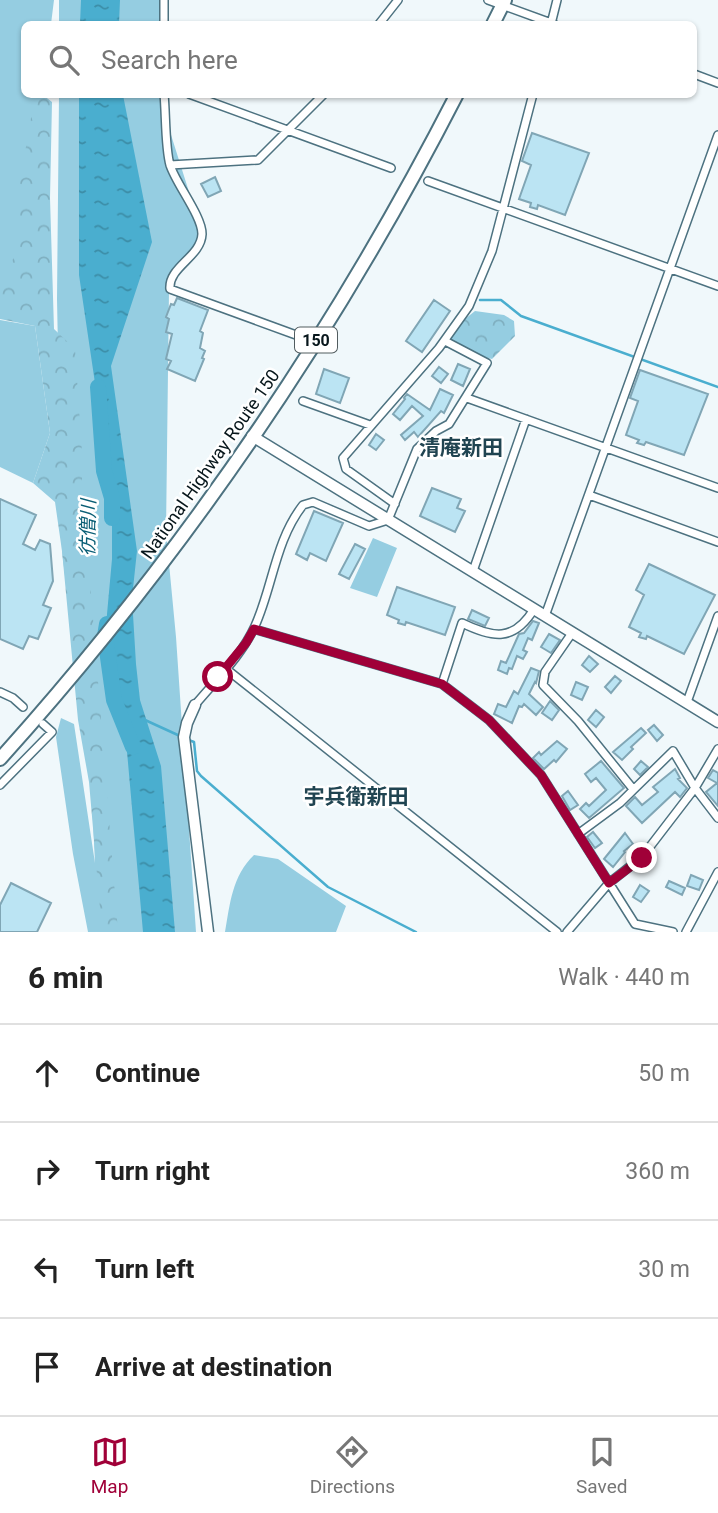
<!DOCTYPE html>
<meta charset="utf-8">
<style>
:root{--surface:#fff;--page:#f6f6f6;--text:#222;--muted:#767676;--line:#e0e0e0;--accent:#a00038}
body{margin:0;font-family:Roboto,"Noto Sans JP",sans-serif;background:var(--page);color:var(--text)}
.stop{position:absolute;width:21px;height:21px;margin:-16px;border:5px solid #a00038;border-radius:50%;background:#fff}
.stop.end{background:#a00038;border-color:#fff;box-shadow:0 2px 7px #0008}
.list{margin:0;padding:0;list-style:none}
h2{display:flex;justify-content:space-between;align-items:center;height:91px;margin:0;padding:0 28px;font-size:30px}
h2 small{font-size:23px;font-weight:400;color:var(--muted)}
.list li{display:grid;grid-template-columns:46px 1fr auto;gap:21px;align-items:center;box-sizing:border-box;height:98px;padding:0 28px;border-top:2px solid var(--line)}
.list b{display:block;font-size:26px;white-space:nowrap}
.list em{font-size:23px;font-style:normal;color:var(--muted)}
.icon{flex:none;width:38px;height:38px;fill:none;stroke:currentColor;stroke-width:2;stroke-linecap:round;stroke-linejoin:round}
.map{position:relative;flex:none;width:718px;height:932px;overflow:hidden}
.search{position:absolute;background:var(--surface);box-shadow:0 2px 5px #0004;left:21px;right:21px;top:21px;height:77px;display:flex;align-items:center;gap:18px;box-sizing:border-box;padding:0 24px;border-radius:10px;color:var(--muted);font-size:26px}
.sheet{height:483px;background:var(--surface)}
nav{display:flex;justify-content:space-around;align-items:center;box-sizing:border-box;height:98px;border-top:2px solid var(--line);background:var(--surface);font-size:19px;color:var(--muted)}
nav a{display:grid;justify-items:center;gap:4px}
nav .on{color:var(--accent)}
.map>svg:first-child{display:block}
</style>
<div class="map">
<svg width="718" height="932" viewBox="0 0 718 932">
<defs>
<pattern id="forest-crowns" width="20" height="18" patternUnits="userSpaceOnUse" patternTransform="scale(1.75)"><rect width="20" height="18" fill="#95cde1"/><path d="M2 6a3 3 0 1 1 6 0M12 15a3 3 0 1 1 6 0" fill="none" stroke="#7fafc0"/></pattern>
<pattern id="water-ripples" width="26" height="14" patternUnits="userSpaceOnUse" patternTransform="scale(1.75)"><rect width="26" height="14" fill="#4aaecf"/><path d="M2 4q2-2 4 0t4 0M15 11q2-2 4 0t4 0" fill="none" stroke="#3c8da7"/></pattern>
</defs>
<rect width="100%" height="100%" fill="#f0f8fb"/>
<path fill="#95cde1" d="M 0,0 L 54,0 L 51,24 L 24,24 L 24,94 L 45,95 L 26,313 L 0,311 Z
M 59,0 L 168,0 L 164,24 L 59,24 Z
M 59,95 L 166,95 L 166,119 L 202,233 L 169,290 L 166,532 L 176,637 L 196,932 L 88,932 L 73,854 L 56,737 L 61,718 L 74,724 L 95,863 L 92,800 L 62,551 L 57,299 Z
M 0,320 L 35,326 L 50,433 L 33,483 L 0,467 Z
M 373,538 L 397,548 L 377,597 L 350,588 Z
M 254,855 L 278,859 L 346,906 L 336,932 L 225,932 C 230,904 232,876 254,855 Z"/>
<path fill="url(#forest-crowns)" d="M 35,95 L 43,95 L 52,102 L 50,198 L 54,329 L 75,349 L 82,453 L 82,509 L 90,581 L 118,932 L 102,932 L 89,782 L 78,720 L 62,551 L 55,502 L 33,483 L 50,433 L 35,326 L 0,319 L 0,276 L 8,274 L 18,244 L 20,181 Z
M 475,311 L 504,315 L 514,321 L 515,336 L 492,359 L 470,354 L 445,341 L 455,327 Z"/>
<path fill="url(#water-ripples)" d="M 81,0 L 120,0 L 119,24 L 80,24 Z
M 79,95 L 123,95 L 152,242 L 111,366 L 137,551 L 132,598 L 136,664 L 140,700 L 161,766 L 175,932 L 143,932 L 125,729 L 105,636 L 112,559 L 112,498 L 79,275 Z"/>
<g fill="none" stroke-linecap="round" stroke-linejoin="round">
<path stroke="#4aaecf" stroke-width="2.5" d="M 480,300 L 501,300 L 521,316 L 718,387
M 145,720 L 180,736
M 186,739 L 194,742 L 197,771 L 201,776 L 328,887 L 416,932"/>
<path stroke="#4aaecf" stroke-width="16" d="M 98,387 L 104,471 L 112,498 L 112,518
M 107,624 L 105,636 L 114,700 L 133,747"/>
</g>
<path fill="#bbe4f3" stroke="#80a6b5" stroke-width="2" d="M 532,133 L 589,153 L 565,215 L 538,205 L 537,209 L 530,207 L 531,203 L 519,199 L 531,165 L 522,161 Z
M 215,177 L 221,191 L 208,197 L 201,184 Z
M 177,298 L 208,310 L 200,331 L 203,333 L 200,348 L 205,351 L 202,358 L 204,359 L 195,381 L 167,369 L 171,361 L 166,359 L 172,334 L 166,332 L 169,319 L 166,317 L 171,304 L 174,305 Z
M 434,300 L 450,311 L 422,352 L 406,341 Z
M 458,364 L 470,369 L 463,386 L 451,380 Z
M 439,367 L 448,374 L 441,383 L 432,376 Z
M 324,369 L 349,378 L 340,403 L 316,394 Z
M 640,370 L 708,394 L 684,455 L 646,442 L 644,445 L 637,443 L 639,440 L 626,435 L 638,401 L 630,398 Z
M 440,389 L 453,395 L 444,413 L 441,411 L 418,437 L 414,432 L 405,440 L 401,435 L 423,416 L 412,406 L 400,420 L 393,414 L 405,399 L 404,398 L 407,394 L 430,410 Z
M 376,434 L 384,440 L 376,450 L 369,445 Z
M 432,488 L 461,499 L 457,508 L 465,511 L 455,532 L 420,516 Z
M 0,499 L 36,515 L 23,544 L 35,550 L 40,540 L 50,544 L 53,581 L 43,605 L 51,608 L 38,639 L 29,636 L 23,649 L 0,639 Z
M 314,511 L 343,523 L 326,561 L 310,553 L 307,560 L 296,554 Z
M 355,544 L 365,549 L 349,579 L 339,574 Z
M 649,564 L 715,595 L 684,654 L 647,636 L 646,639 L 639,637 L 641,633 L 629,627 L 644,595 L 636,590 Z
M 397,587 L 455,607 L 445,635 L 406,622 L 405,625 L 398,623 L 399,620 L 387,615 Z
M 472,610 L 489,618 L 485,626 L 468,619 Z
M 533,621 L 539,623 L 532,640 L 528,638 L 523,650 L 527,652 L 523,659 L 517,656 L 512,669 L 509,668 L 507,674 L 498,670 L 501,661 L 506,663 L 519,634 L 524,633 Z
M 549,634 L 560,640 L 551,653 L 541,647 Z
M 589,656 L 598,664 L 590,672 L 582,665 Z
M 531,668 L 539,671 L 536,683 L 535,682 L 529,694 L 543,707 L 536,715 L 524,704 L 522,707 L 519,706 L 512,723 L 494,714 L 498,704 L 506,707 L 514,691 L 518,694 Z
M 615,676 L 621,681 L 611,693 L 605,687 Z
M 576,682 L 588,687 L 582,700 L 571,695 Z
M 550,701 L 559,710 L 552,720 L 542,713 Z
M 596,710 L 604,717 L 596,727 L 588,720 Z
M 654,725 L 663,735 L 657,741 L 648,730 Z
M 641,728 L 646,733 L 631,747 L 633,749 L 622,760 L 613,752 Z
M 557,741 L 567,749 L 556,762 L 554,760 L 544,769 L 533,758 L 539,752 L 541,755 Z
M 601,761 L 624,788 L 589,818 L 580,809 L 586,803 L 589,806 L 606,790 L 596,778 L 591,782 L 585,774 Z
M 641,761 L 648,767 L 640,775 L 634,769 Z
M 675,769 L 680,778 L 678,779 L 687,788 L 680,797 L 675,792 L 642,823 L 626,806 L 635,797 L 642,805 L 658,792 L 653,787 Z
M 713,770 L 718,773 L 718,806 L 706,792 L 717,783 L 708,778 Z
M 568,791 L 578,805 L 570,810 L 562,796 Z
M 593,832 L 602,843 L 595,848 L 587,837 Z
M 625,833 L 633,844 L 624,851 L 625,852 L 613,867 L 604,859 Z
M 691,875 L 703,880 L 699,890 L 687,886 Z
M 669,881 L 685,888 L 682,895 L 666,887 Z
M 11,883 L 51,903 L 37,932 L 0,932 L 0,905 Z
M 640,885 L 649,891 L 641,902 L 633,897 Z"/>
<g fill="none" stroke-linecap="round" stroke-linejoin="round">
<g stroke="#4d7280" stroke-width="10">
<path id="street" d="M 164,0 L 164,24
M 488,0 L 554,24
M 379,24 L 398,0
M 551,24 L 557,0
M 694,74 L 718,83
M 164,94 C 166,114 165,147 170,165 C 176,184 202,216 202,234 C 201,257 168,267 170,289 L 296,335
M 189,94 L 391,168
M 170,165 L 258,160 L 324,94
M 428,181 L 718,286
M 467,398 L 718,488
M 303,401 L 370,425
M 589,495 L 718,542
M 395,504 L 346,469 L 343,458 L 439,348 L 469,306 L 492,251 L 533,94
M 473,571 L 526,419
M 545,616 L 718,135
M 254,629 L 442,684 L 476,710 L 489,720 L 541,775 L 635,924 L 673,932
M 572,633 L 545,672 L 543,685 L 578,721 L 633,789
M 225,668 L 557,932
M 442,684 L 462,623 C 493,638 514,642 534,609
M 0,692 L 13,698 L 23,707
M 687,702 L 718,616
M 195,705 C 216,680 242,655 255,626 C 273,586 275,541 303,505 L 313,502 L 369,526 L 388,520 L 417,449 L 436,431 L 449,424 L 487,363 L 445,341
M 0,785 L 52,732 L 43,724
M 578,834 L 620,803 L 673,751 L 695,788 L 718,818
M 567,932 L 609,883 L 642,857 L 695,788 L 718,749
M 686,932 L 718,872"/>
</g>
<g stroke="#4d7280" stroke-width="13">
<path id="secondary" d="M 252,436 L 718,722
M 195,705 L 187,723 L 184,737 L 208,932"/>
</g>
<g stroke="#4d7280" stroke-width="16">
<path id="highway" d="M 493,24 L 505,0
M 0,759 C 180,559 334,334 457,94"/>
</g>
<use href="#street" stroke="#fff" stroke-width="7"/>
<use href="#secondary" stroke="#fff" stroke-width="10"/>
<use href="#highway" stroke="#fff" stroke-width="12"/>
</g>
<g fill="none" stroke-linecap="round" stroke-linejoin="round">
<path stroke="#a00038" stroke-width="9" d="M 218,677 L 246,643 L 254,629 L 442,684 L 489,720 L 541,775 L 609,883 L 642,858"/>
</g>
<g text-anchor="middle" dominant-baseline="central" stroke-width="5" stroke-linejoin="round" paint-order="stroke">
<rect fill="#fff" stroke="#515c5f" stroke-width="2" x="295" y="327.5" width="42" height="25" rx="5"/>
<g font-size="16" font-weight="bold" fill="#07161b">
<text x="316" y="340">150</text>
</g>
<g font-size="18" fill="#07161b" stroke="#fff">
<text transform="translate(210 464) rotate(-55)">National Highway Route 150</text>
</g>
<g font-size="19" font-style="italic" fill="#095e75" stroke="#fff">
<text transform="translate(88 528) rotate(-89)">彷僧川</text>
</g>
<g font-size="21" font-weight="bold" fill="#204451" stroke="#fff">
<text x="461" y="448">清庵新田</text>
<text x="356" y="797">宇兵衛新田</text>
</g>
</g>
</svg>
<div class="stop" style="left:218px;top:677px"></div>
<div class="stop end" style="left:642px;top:858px"></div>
<div class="search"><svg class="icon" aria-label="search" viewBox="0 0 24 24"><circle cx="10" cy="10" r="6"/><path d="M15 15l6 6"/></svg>Search here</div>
</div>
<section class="sheet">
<h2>6 min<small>Walk · 440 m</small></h2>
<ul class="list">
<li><svg class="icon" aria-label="ahead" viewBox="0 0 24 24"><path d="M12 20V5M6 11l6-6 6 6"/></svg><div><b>Continue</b></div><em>50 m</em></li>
<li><svg class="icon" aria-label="right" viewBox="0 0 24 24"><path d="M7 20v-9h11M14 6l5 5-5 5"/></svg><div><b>Turn right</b></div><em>360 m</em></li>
<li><svg class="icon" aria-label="left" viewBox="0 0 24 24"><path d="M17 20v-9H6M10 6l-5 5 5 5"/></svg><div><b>Turn left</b></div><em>30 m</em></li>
<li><svg class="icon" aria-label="arrive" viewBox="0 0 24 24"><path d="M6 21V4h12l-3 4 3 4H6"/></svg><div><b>Arrive at destination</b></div></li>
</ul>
</section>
<nav>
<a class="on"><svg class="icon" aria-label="map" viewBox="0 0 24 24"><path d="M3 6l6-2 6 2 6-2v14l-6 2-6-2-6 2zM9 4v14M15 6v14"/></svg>Map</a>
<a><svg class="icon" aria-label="directions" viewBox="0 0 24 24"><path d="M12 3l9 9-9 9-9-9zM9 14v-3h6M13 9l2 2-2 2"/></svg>Directions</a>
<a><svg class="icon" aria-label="saved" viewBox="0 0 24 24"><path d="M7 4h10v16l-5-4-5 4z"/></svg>Saved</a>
</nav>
